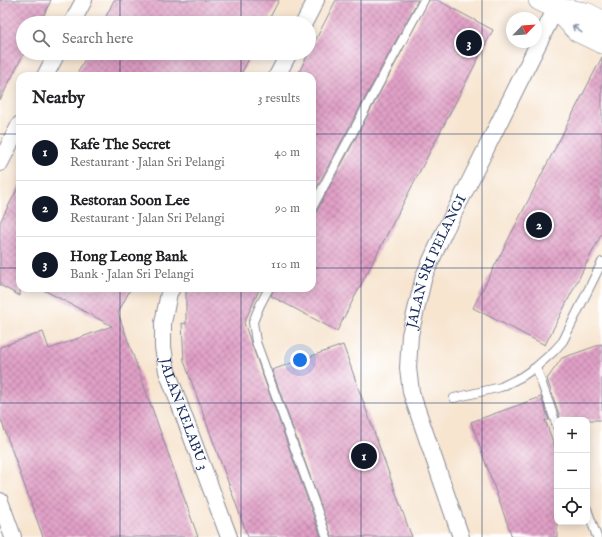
<!DOCTYPE html>
<meta charset="utf-8">
<style>
:root{--surface:#fff;--page:#f2f2f2;--text:#202124;--muted:#757577;--line:#e0e0e0;--accent:#111827}
body{margin:0;font-family:"IM FELL English",serif;background:var(--page);color:var(--text)}
.controls{position:absolute;right:12px;bottom:12px;display:grid;overflow:hidden;border-radius:8px;box-shadow:0 2px 10px #0003}
.controls button{width:36px;height:36px;display:grid;place-items:center;padding:0;border:0;border-bottom:1px solid var(--line);background:var(--surface);color:var(--text);font:20px sans-serif}
.compass{position:absolute;left:506px;top:12px;width:36px;height:36px;border-radius:50%;background:var(--surface);box-shadow:0 2px 10px #0003;rotate:65deg}
.you{position:absolute;left:300px;top:360px;width:14px;height:14px;margin:-10px;border:3px solid #fff;border-radius:50%;background:#1a73e8;box-shadow:0 0 0 6px #1a73e833}
.badge{display:grid;place-items:center;width:26px;height:26px;border-radius:50%;background:var(--accent);color:#fff;font-size:13px;font-weight:700}
.pin{position:absolute;translate:-50% -50%;border:2px solid #fff;box-shadow:0 1px 4px #0006}
.list{margin:0;padding:0;list-style:none}
h2{display:flex;justify-content:space-between;align-items:center;height:52px;margin:0;padding:0 16px;font-size:17px}
h2 small{font-size:13px;font-weight:400;color:var(--muted)}
.list li{display:grid;grid-template-columns:26px 1fr auto;gap:12px;align-items:center;box-sizing:border-box;height:56px;padding:0 16px;border-top:1px solid var(--line)}
.list b{display:block;font-size:15px;white-space:nowrap}
.list p{margin:0;font-size:13px;white-space:nowrap;color:var(--muted)}
.list em{font-size:13px;font-style:normal;color:var(--muted)}
.icon{flex:none;width:22px;height:22px;fill:none;stroke:currentColor;stroke-width:2;stroke-linecap:round;stroke-linejoin:round}
.map{position:relative;flex:none;width:602px;height:537px;overflow:hidden}
.search{position:absolute;background:var(--surface);box-shadow:0 2px 10px #0003;left:16px;top:16px;width:300px;height:44px;display:flex;align-items:center;gap:10px;box-sizing:border-box;padding:0 14px;border-radius:22px;color:var(--muted);font-size:15px}
.panel{position:absolute;background:var(--surface);box-shadow:0 2px 10px #0003;left:16px;top:72px;width:300px;height:220px;border-radius:12px}
.map>svg:first-child{display:block}
</style>
<div class="map">
<svg width="602" height="537" viewBox="0 0 602 537">
<defs>
<pattern id="building-cross-hatch" width="8" height="8" patternUnits="userSpaceOnUse"><rect width="8" height="8" fill="#e1a0c6"/><path d="M0 0l8 8M0 8l8-8" fill="none" stroke="#b683a4"/></pattern>
</defs>
<rect width="100%" height="100%" fill="#fff"/>
<filter id="ink" filterUnits="userSpaceOnUse"><feTurbulence type="fractalNoise" baseFrequency=".025" numOctaves="2"/><feDisplacementMap in="SourceGraphic" scale="8" xChannelSelector="R" yChannelSelector="G"/><feConvolveMatrix kernelMatrix="1 2 1 2 8 2 1 2 1" color-interpolation-filters="sRGB"/></filter>
<filter id="wash" filterUnits="userSpaceOnUse"><feTurbulence type="fractalNoise" baseFrequency=".012" numOctaves="4" result="noise"/><feDisplacementMap in="SourceGraphic" scale="16" xChannelSelector="R" yChannelSelector="G"/><feGaussianBlur stdDeviation="0.9" result="paint"/><feColorMatrix in="noise" values="0 0 0 0 0 0 0 0 0 0 0 0 0 0 0 0 0 1.4 0 .05"/><feComposite in="paint" operator="in"/></filter>
<g filter="url(#wash)">
<rect width="100%" height="100%" fill="#f7e5d0"/>
<g id="blocks">
<path fill="url(#building-cross-hatch)" d="M 0,0 L 51,0 L 40,23 L 23,23 L 23,53 L 24,53 L 0,100 Z
M 114,0 L 279,0 L 267,23 L 103,23 Z
M 336,0 L 418,0 L 312,196 L 312,76 L 297,76 Z
M 429,0 L 437,0 L 493,30 L 337,331 L 271,296 L 274,288 L 312,288 L 312,213 L 315,213 L 317,211 Z
M 88,53 L 252,53 L 240,76 L 76,76 Z
M 602,57 L 602,233 L 545,345 L 473,308 Z
M 20,184 L 20,296 L 0,285 L 0,222 Z
M 40,288 L 131,288 L 118,313 L 198,537 L 43,537 L 0,417 L 0,347 L 43,332 L 49,349 L 112,326 Z
M 186,288 L 263,288 L 261,291 L 259,290 L 244,323 L 321,537 L 248,537 L 184,361 L 182,323 L 186,324 Z
M 602,344 L 602,420 L 561,420 L 547,379 L 562,358 Z
M 343,345 L 407,524 L 412,537 L 332,537 L 272,370 Z
M 541,397 L 549,420 L 545,420 L 557,453 L 557,537 L 512,537 L 471,422 Z"/>
</g>
</g>
<g filter="url(#ink)">
<use href="#blocks" fill-opacity="0" stroke="#898a97" stroke-width="1"/>
<g fill="none" stroke-linecap="round" stroke-linejoin="round">
<g stroke="#898a97" stroke-width="10">
<path id="service" d="M 312,208 L 424,0
M 269,288 L 260,305 L 253,322 L 256,342 L 327,537
M 536,367 L 557,426
M 454,398 L 501,387 L 521,377 L 536,367 L 554,351 L 563,341 L 602,262
M 587,509 L 597,537"/>
</g>
<g stroke="#898a97" stroke-width="18">
<g id="minor">
<path d="M 72,23 L 84,0"/>
<path d="M 304,23 L 316,0"/>
<path d="M 45,76 L 57,53"/>
<path d="M 277,76 L 289,53"/>
<path d="M 0,163 L 20,124"/>
<path id="s1" d="M 172,288 L 169,293 L 163,323 L 163,347 L 167,371 L 229,537"/>
<path d="M 0,501 L 13,537"/>
<path id="s2" d="M 461,537 L 411,392 L 408,368 L 410,335 L 424,276 L 444,232 L 461,199 L 556,8"/>
</g>
</g>
<g stroke="#898a97" stroke-width="22">
<path id="tertiary" d="M 539,0 L 556,8 L 586,13 L 602,21
M 556,8 L 577,31 L 602,43"/>
</g>
<use href="#service" stroke="#fff" stroke-width="8"/>
<use href="#minor" stroke="#fff" stroke-width="16"/>
<use href="#tertiary" stroke="#fff" stroke-width="21"/>
</g>
<defs><path id="oneway-shaft" d="M-6 0H5M1.5-3L5.5 0L1.5 3" fill="none" stroke-width="1.6" stroke-linecap="round" stroke-linejoin="round"/></defs>
<use stroke="#8d97ae" href="#oneway-shaft" transform="translate(577 29) rotate(-142)"/>
</g>
<path fill="none" stroke="#1b2f5e" stroke-width="1" stroke-opacity="0.55" d="M 120,0 L 120,23M 241,0 L 241,23M 361,0 L 361,537M 482,0 L 482,537M 120,53 L 120,76M 241,53 L 241,76M 0,134 L 20,134M 312,134 L 602,134M 0,268 L 20,268M 312,268 L 602,268M 120,288 L 120,537M 241,288 L 241,537M 0,403 L 602,403"/>
<g text-anchor="middle" dominant-baseline="central" stroke-width="4" stroke-linejoin="round" paint-order="stroke">
<g font-size="14" fill="#1b2f5e" stroke="#fff">
<text stroke="none"><textPath href="#s2" startOffset="289">JALAN SRI PELANGI</textPath></text>
<text stroke="none"><textPath href="#s1" startOffset="131">JALAN KELABU 3</textPath></text>
</g>
</g>
</svg>
<div class="controls">
<button>+</button>
<button>−</button>
<button><svg class="icon" aria-label="locate" viewBox="0 0 24 24"><circle cx="12" cy="12" r="6"/><path d="M12 2v4M12 18v4M2 12h4M18 12h4"/></svg></button>
</div>
<svg class="compass" viewBox="-18 -18 36 36"><path d="M0-13l5 13h-10z" fill="#e53935"/><path d="M0 13l5-13h-10z" fill="#757577"/></svg>
<div class="you"></div>
<div class="pin badge" style="left:364px;top:456px">1</div>
<div class="pin badge" style="left:539px;top:225px">2</div>
<div class="pin badge" style="left:469px;top:43px">3</div>
<div class="search"><svg class="icon" aria-label="search" viewBox="0 0 24 24"><circle cx="10" cy="10" r="6"/><path d="M15 15l6 6"/></svg>Search here</div>
<section class="panel">
<h2>Nearby<small>3 results</small></h2>
<ul class="list">
<li><span class="badge">1</span><div><b>Kafe The Secret</b><p>Restaurant · Jalan Sri Pelangi</p></div><em>40 m</em></li>
<li><span class="badge">2</span><div><b>Restoran Soon Lee</b><p>Restaurant · Jalan Sri Pelangi</p></div><em>90 m</em></li>
<li><span class="badge">3</span><div><b>Hong Leong Bank</b><p>Bank · Jalan Sri Pelangi</p></div><em>110 m</em></li>
</ul>
</section>
</div>
